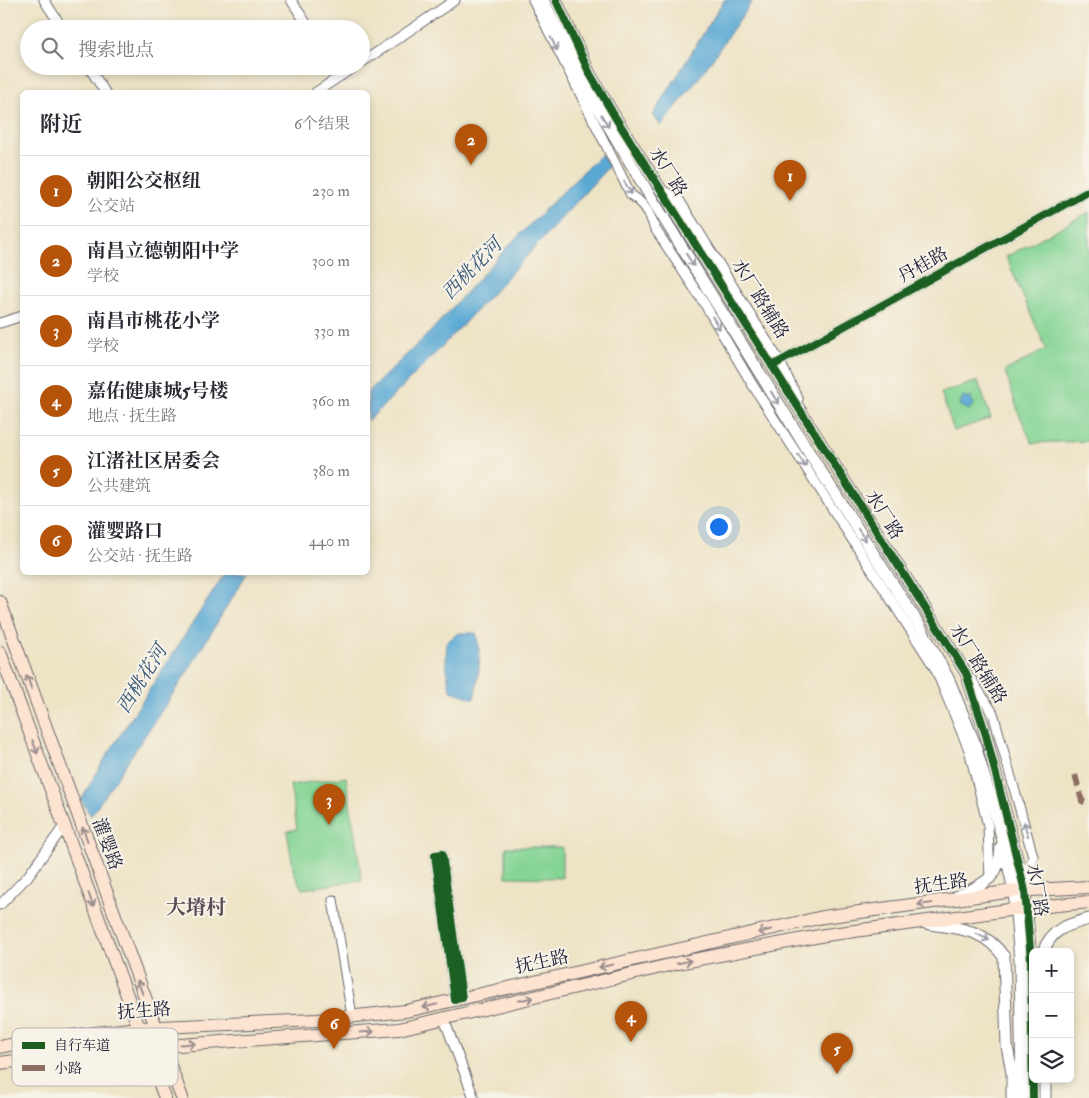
<!DOCTYPE html>
<html lang="zh">
<meta charset="utf-8">
<style>
:root{--surface:#fff;--page:#f2f2f3;--text:#2b2b33;--muted:#7c7c81;--line:#e1e1e2;--accent:#b45309}
body{margin:0;font-family:"IM FELL Double Pica","Noto Serif SC",serif;background:var(--page);color:var(--text)}
.controls{position:absolute;right:15px;bottom:15px;display:grid;overflow:hidden;border-radius:8px;box-shadow:0 2px 8px #0003}
.controls button{width:45px;height:45px;display:grid;place-items:center;padding:0;border:0;border-bottom:1px solid var(--line);background:var(--surface);color:var(--text);font:25px sans-serif}
.you{position:absolute;left:718px;top:526px;width:18px;height:18px;margin:-12px;border:4px solid #fff;border-radius:50%;background:#1a73e8;box-shadow:0 0 0 8px #1a73e833}
.badge{display:grid;place-items:center;width:32px;height:32px;border-radius:50%;background:var(--accent);color:#fff;font-size:16px;font-weight:700}
.pin{position:absolute;translate:-50% -41px;filter:drop-shadow(0 1px 2px #0008)}
.pin::after{content:'';position:absolute;top:26px;width:18px;height:15px;background:inherit;clip-path:polygon(0 0,100% 0,50% 100%)}
.list{margin:0;padding:0;list-style:none}
h2{display:flex;justify-content:space-between;align-items:center;height:65px;margin:0;padding:0 20px;font-size:21px}
h2 small{font-size:16px;font-weight:400;color:var(--muted)}
.list li{display:grid;grid-template-columns:32px 1fr auto;gap:15px;align-items:center;box-sizing:border-box;height:70px;padding:0 20px;border-top:1px solid var(--line)}
.list b{display:block;font-size:19px;white-space:nowrap}
.list p{margin:0;font-size:16px;white-space:nowrap;color:var(--muted)}
.list em{font-size:16px;font-style:normal;color:var(--muted)}
.icon{flex:none;width:28px;height:28px;fill:none;stroke:currentColor;stroke-width:2;stroke-linecap:round;stroke-linejoin:round}
.map{position:relative;flex:none;width:1089px;height:1098px;overflow:hidden}
.search{position:absolute;background:var(--surface);box-shadow:0 2px 8px #0003;left:20px;top:20px;width:350px;height:55px;display:flex;align-items:center;gap:12px;box-sizing:border-box;padding:0 18px;border-radius:28px;color:var(--muted);font-size:19px}
.panel{position:absolute;background:var(--surface);box-shadow:0 2px 8px #0003;left:20px;top:90px;width:350px;height:485px;border-radius:8px}
.map>svg:first-child{display:block}
</style>
<div class="map">
<svg width="1089" height="1098" viewBox="0 0 1089 1098">
<rect width="100%" height="100%" fill="#f7f3e8"/>
<filter id="ink" filterUnits="userSpaceOnUse"><feTurbulence type="fractalNoise" baseFrequency=".02" numOctaves="2"/><feDisplacementMap in="SourceGraphic" scale="10" xChannelSelector="R" yChannelSelector="G"/><feConvolveMatrix kernelMatrix="1 2 1 2 8 2 1 2 1" color-interpolation-filters="sRGB"/></filter>
<filter id="wash" filterUnits="userSpaceOnUse"><feTurbulence type="fractalNoise" baseFrequency=".0096" numOctaves="4" result="noise"/><feDisplacementMap in="SourceGraphic" scale="20" xChannelSelector="R" yChannelSelector="G"/><feGaussianBlur stdDeviation="1.12" result="paint"/><feColorMatrix in="noise" values="0 0 0 0 0 0 0 0 0 0 0 0 0 0 0 0 0 1.4 0 .05"/><feComposite in="paint" operator="in"/></filter>
<g filter="url(#wash)">
<rect width="100%" height="100%" fill="#ede3c5"/>
<path fill="#84d494" stroke="#537b68" d="M 1089,212 L 1089,441 L 1032,443 L 1019,414 L 1005,371 L 1046,349 L 1006,257 Z
M 978,381 L 991,418 L 954,431 L 941,393 Z
M 346,777 L 362,880 L 302,889 L 294,873 L 287,831 L 297,829 L 290,785 Z
M 506,847 L 562,847 L 562,878 L 506,877 Z"/>
<path fill="#5aa9d4" stroke="#3e6688" d="M 724,0 L 753,0 L 702,74 L 661,126 L 653,115 Z
M 601,154 L 609,166 C 531,252 452,339 368,421 L 368,392 L 431,331 L 510,244 Z
M 964,397 L 967,399 L 971,397 L 971,401 L 974,403 L 973,406 L 970,407 L 969,410 L 960,405 L 962,398 Z
M 225,573 L 247,573 L 185,676 L 91,816 L 81,800 L 104,760 Z
M 458,633 L 476,633 C 482,656 479,676 474,699 L 451,691 C 446,674 445,660 447,642 Z"/>
</g>
<g filter="url(#ink)">
<g fill="none" stroke-linecap="round" stroke-linejoin="round">
<g stroke="#69666b" stroke-width="11">
<path id="minor" d="M 44,0 L 63,29
M 291,0 L 310,29
M 533,0 L 631,195 C 644,203 650,213 654,227 L 704,303 L 752,384 L 935,668 L 969,750 L 988,826 L 990,879
M 361,63 L 455,0
M 88,66 L 105,92
M 335,66 L 341,76
M 316,92 L 356,66
M 662,190 L 679,200 L 780,362 L 798,399
M 0,323 L 22,316
M 772,366 L 1089,191
M 971,679 L 993,713 L 1033,856 L 1029,876
M 333,900 L 352,1016
M 0,905 L 28,876 L 64,826
M 455,1000 L 435,855 L 442,854 L 462,998
M 444,1019 L 474,1098"/>
</g>
<g stroke="#69666b" stroke-width="13">
<path id="tertiary" d="M 543,0 L 581,79 L 647,191 L 813,459 L 921,628 L 949,680 L 974,742 L 1002,837 L 1014,891 L 1020,961 L 1022,1098
M 556,0 L 590,74 L 615,117 L 966,673 L 986,735 L 1025,891 L 1031,960 L 1033,1098
M 1020,866 L 1044,890
M 956,897 C 982,885 1000,879 1001,847
M 925,923 C 958,929 983,927 1004,957 L 1007,1046 L 1012,1073 L 1012,1098
M 1043,952 C 1052,928 1067,925 1089,919
M 1045,1079 L 1045,1098"/>
</g>
<g stroke="#69666b" stroke-width="14">
<path id="secondary" d="M 0,602 L 182,1098
M 0,652 L 165,1098
M 0,1047 L 28,1041 L 138,1028 L 317,1020 L 406,1011 L 823,917 L 1014,891 L 1089,887
M 0,1063 L 84,1052 L 399,1029 L 678,963 L 825,935 L 1016,909 L 1089,902"/>
</g>
<use href="#minor" stroke="#fff" stroke-width="9"/>
<use href="#tertiary" stroke="#fff" stroke-width="11"/>
<use href="#secondary" stroke="#fde4d1" stroke-width="12"/>
<path stroke="#8d6e63" stroke-width="6" stroke-dasharray="12 6" stroke-linecap="butt" d="M 1075,775 L 1082,801 L 1089,804"/>
<g stroke="#f7f3e8" stroke-width="11">
<path id="cycleway" d="M 556,0 L 590,74 L 615,117 L 966,673 L 986,735 L 1025,891 L 1031,960 L 1033,1098
M 772,366 L 1089,191
M 455,1000 L 435,855 L 442,854 L 462,998"/>
</g>
<use href="#cycleway" stroke="#1b5e20" stroke-width="8"/>
</g>
<defs><path id="oneway-shaft" d="M-6 0H5M1.5-3L5.5 0L1.5 3" fill="none" stroke-width="1.6" stroke-linecap="round" stroke-linejoin="round" transform="scale(1.25)"/></defs>
<g stroke="#9c9ca7">
<use href="#oneway-shaft" transform="translate(554 44) rotate(63)"/>
<use href="#oneway-shaft" transform="translate(605 121) rotate(59)"/>
<use href="#oneway-shaft" transform="translate(628 188) rotate(59)"/>
<use href="#oneway-shaft" transform="translate(690 260) rotate(58)"/>
<use href="#oneway-shaft" transform="translate(716 323) rotate(59)"/>
<use href="#oneway-shaft" transform="translate(775 398) rotate(58)"/>
<use href="#oneway-shaft" transform="translate(802 461) rotate(57)"/>
<use href="#oneway-shaft" transform="translate(862 535) rotate(57)"/>
<use href="#oneway-shaft" transform="translate(1026 829) rotate(-106)"/>
<use href="#oneway-shaft" transform="translate(983 937) rotate(27)"/>
</g>
<g stroke="#9a8d8e">
<use href="#oneway-shaft" transform="translate(29 682) rotate(-110)"/>
<use href="#oneway-shaft" transform="translate(35 747) rotate(70)"/>
<use href="#oneway-shaft" transform="translate(85 834) rotate(-110)"/>
<use href="#oneway-shaft" transform="translate(91 900) rotate(70)"/>
<use href="#oneway-shaft" transform="translate(925 904) rotate(172)"/>
<use href="#oneway-shaft" transform="translate(765 931) rotate(167)"/>
<use href="#oneway-shaft" transform="translate(684 962) rotate(-11)"/>
<use href="#oneway-shaft" transform="translate(606 966) rotate(168)"/>
<use href="#oneway-shaft" transform="translate(140 987) rotate(-110)"/>
<use href="#oneway-shaft" transform="translate(526 999) rotate(-13)"/>
<use href="#oneway-shaft" transform="translate(430 1006) rotate(167)"/>
<use href="#oneway-shaft" transform="translate(367 1032) rotate(-4)"/>
<use href="#oneway-shaft" transform="translate(188 1044) rotate(-4)"/>
</g>
</g>
<g text-anchor="middle" dominant-baseline="central" stroke-width="4" stroke-linejoin="round" paint-order="stroke">
<g font-size="18" fill="#22223b" stroke="#f7f3e8">
<text transform="translate(668 172) rotate(58)">水厂路</text>
<text transform="translate(923 265) rotate(-29)">丹桂路</text>
<text transform="translate(760 299) rotate(58)">水厂路辅路</text>
<text transform="translate(884 515) rotate(58)">水厂路</text>
<text transform="translate(978 664) rotate(58)">水厂路辅路</text>
<text transform="translate(107 844) rotate(70)">灌婴路</text>
<text transform="translate(941 884) rotate(-8)">抚生路</text>
<text transform="translate(1037 890) rotate(81)">水厂路</text>
<text transform="translate(542 962) rotate(-12)">抚生路</text>
<text transform="translate(144 1011) rotate(-4)">抚生路</text>
</g>
<g font-size="19" font-style="italic" fill="#385878" stroke="#f7f3e8">
<text transform="translate(472 269) rotate(-46)">西桃花河</text>
<text transform="translate(142 679) rotate(-58)">西桃花河</text>
</g>
<g font-size="20" font-weight="bold" fill="#5c4d55" stroke="#f7f3e8">
<text x="196" y="907">大塉村</text>
</g>
</g>
<rect x="12" y="1028" width="166" height="58" rx="8" fill="#f7f3e8" stroke="#b7b4b4" stroke-width="1"/>
<rect x="22" y="1042" width="23" height="7" fill="#1b5e20"/>
<rect x="22" y="1065" width="23" height="6" fill="#8d6e63"/>
<g font-size="14" fill="#22223b">
<text x="54" y="1050">自行车道</text>
<text x="54" y="1073">小路</text>
</g>
</svg>
<div class="controls">
<button>+</button>
<button>−</button>
<button><svg class="icon" aria-label="layers" viewBox="0 0 24 24"><path d="M12 4l9 5-9 5-9-5zM3 14l9 5 9-5"/></svg></button>
</div>
<div class="you"></div>
<div class="pin badge" style="left:790px;top:201px">1</div>
<div class="pin badge" style="left:471px;top:165px">2</div>
<div class="pin badge" style="left:329px;top:825px">3</div>
<div class="pin badge" style="left:631px;top:1042px">4</div>
<div class="pin badge" style="left:837px;top:1074px">5</div>
<div class="pin badge" style="left:334px;top:1049px">6</div>
<div class="search"><svg class="icon" aria-label="search" viewBox="0 0 24 24"><circle cx="10" cy="10" r="6"/><path d="M15 15l6 6"/></svg>搜索地点</div>
<section class="panel">
<h2>附近<small>6个结果</small></h2>
<ul class="list">
<li><span class="badge">1</span><div><b>朝阳公交枢纽</b><p>公交站</p></div><em>230 m</em></li>
<li><span class="badge">2</span><div><b>南昌立德朝阳中学</b><p>学校</p></div><em>300 m</em></li>
<li><span class="badge">3</span><div><b>南昌市桃花小学</b><p>学校</p></div><em>330 m</em></li>
<li><span class="badge">4</span><div><b>嘉佑健康城5号楼</b><p>地点 · 抚生路</p></div><em>360 m</em></li>
<li><span class="badge">5</span><div><b>江渚社区居委会</b><p>公共建筑</p></div><em>380 m</em></li>
<li><span class="badge">6</span><div><b>灌婴路口</b><p>公交站 · 抚生路</p></div><em>440 m</em></li>
</ul>
</section>
</div>
